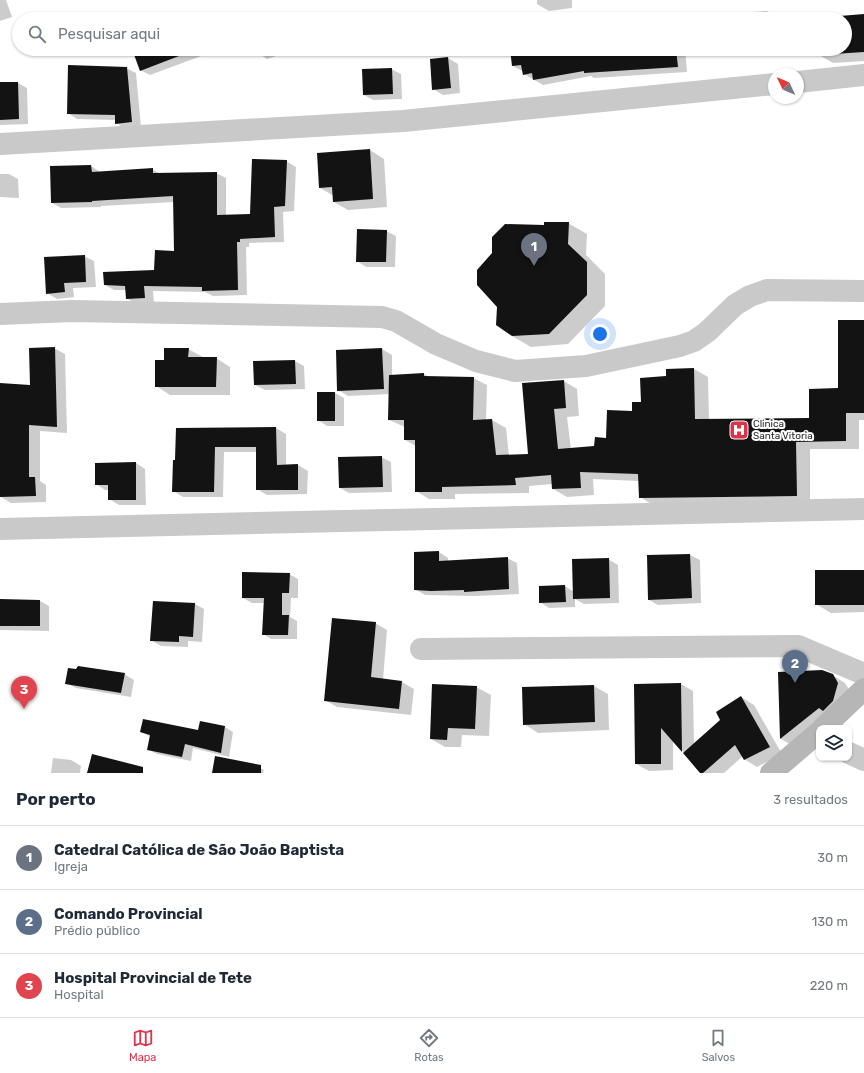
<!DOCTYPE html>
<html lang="pt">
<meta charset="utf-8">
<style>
:root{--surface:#fff;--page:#f2f2f3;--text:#1f2937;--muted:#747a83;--line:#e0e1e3;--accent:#de334a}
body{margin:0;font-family:Rubik,sans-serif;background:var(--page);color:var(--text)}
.controls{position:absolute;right:12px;bottom:12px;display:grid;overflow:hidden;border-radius:8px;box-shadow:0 1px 3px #0004}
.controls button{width:36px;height:36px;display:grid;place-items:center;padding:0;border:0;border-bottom:1px solid var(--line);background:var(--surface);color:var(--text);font:20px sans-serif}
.compass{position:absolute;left:768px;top:68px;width:36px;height:36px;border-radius:50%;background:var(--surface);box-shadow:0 1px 3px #0004;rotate:314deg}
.you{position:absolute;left:600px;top:334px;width:14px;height:14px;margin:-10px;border:3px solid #fff;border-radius:50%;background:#1a73e8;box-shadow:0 0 0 6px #1a73e833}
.badge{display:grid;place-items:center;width:26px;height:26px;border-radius:50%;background:var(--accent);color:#fff;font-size:13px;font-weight:700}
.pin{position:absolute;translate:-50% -33px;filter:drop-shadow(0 1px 2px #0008)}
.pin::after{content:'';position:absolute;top:21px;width:14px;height:12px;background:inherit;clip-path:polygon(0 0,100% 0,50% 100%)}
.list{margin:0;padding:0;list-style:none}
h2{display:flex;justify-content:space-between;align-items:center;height:52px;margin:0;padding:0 16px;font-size:17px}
h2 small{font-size:13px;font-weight:400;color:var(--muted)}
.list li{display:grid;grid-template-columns:26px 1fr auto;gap:12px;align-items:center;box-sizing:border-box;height:64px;padding:0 16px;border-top:1px solid var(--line)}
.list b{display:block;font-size:15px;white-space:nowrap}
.list p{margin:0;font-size:13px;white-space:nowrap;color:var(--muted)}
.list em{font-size:13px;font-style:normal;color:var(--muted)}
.icon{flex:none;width:22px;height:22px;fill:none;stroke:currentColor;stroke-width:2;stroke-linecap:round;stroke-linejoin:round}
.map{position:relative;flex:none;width:864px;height:773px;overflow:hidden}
.search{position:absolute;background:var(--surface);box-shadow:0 1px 3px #0004;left:12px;right:12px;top:12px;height:44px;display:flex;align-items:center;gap:10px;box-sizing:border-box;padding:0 14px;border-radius:22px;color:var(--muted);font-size:15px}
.sheet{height:244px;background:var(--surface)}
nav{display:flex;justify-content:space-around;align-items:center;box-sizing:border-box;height:56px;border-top:1px solid var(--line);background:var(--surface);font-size:11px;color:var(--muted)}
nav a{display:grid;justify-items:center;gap:2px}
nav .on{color:var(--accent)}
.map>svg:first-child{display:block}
</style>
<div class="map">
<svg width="864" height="773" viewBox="0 0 864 773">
<rect width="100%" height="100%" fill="#fff"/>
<path fill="#0003" d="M 0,0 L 6,0 L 12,17 L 0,21 Z
M 537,0 L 572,0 L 572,8 L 549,11 L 537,4 Z
M 767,11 L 777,16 L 777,19 L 737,19 L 737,13 Z
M 318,13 L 328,19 L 299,19 Z
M 864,15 L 864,61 L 833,63 L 819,55 L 819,49 L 845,49 L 845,19 L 816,19 Z
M 141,49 L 220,49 L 150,75 L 140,70 Z
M 256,49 L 298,49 L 267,59 L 258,53 Z
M 511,49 L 685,49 L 687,72 L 594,78 L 591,76 L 543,85 L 524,74 L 524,72 L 513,66 Z
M 448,58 L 458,64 L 460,93 L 443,95 L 433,89 L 431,60 Z
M 126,68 L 136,73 L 141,127 L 126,129 L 116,123 L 116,120 L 77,119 L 68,113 Z
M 391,69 L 401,74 L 402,99 L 373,100 L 364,95 Z
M 0,83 L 18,83 L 27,88 L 28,124 L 0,125 Z
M 370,150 L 384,159 L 387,207 L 348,210 L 334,202 L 334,196 L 320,188 Z
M 286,161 L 296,167 L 294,211 L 283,212 L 284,242 L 249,243 L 249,247 L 246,247 L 247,295 L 213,296 L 205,292 L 153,291 L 154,303 L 136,304 L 126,298 L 126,290 L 114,290 L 105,285 L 155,271 L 175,252 L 174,202 L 101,206 L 101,207 L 61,208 L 52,203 L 51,167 L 91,166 L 100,172 L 152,169 L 160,174 L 216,173 L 226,178 L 226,216 L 251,215 Z
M 0,174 L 9,174 L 18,179 L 19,198 L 0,197 Z
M 568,223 L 587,234 L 586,255 L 605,274 L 605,306 L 568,344 L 531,347 L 512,336 L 498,306 L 493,253 L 545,226 Z
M 386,231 L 396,236 L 395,267 L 366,267 L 357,261 Z
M 84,256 L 94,261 L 96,287 L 73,288 L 74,297 L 57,299 L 47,293 Z
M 864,321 L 864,420 L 859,420 L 859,449 L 810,449 L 810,503 L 653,505 L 640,497 L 639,481 L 593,479 L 594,495 L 567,497 L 553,489 L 553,484 L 529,486 L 529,493 L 455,494 L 455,499 L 429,499 L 416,491 L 416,446 L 405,440 L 405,427 L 389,420 L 390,394 L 348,396 L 338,390 L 337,351 L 382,349 L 392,355 L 392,376 L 424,374 L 429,377 L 473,378 L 487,385 L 486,421 L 492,420 L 506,428 L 509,456 L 529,455 L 564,381 L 577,389 L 579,416 L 567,417 L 571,449 L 595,447 L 607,439 L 667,377 L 667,370 L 694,369 L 708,377 L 709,420 L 810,419 L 839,389 Z
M 54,348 L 65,354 L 67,433 L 40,431 L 40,481 L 46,485 L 46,502 L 11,503 L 1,497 L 0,384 L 31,386 Z
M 188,349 L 203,357 L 216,358 L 230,367 L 230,395 L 170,395 L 156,386 L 165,361 Z
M 295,361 L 304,366 L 305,389 L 265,390 L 255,385 Z
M 335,393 L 344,398 L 344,426 L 327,426 L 318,420 Z
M 276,428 L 286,434 L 286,466 L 298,465 L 308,471 L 307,494 L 267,495 L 257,489 L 257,452 L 224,452 L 223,497 L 183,497 L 173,491 L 177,429 Z
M 381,457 L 391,462 L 392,492 L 349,493 L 340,488 Z
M 136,463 L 145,469 L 146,505 L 119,505 L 109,499 L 109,490 L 105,490 L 96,484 Z
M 439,552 L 448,558 L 448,561 L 507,558 L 517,563 L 519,594 L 475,596 L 425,595 L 415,589 Z
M 690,555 L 700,560 L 701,603 L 658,605 L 649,600 L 648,556 Z
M 608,559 L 618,565 L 619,603 L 584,604 L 575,599 L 575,607 L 549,608 L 540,602 L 565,586 L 574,592 Z
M 864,571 L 864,612 L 831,613 L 816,604 Z
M 289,574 L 298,579 L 298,598 L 291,598 L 290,617 L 297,621 L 297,639 L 271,639 L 263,634 L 265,603 L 252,603 L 243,598 Z
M 0,600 L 40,601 L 49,606 L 49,631 L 0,630 Z
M 195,604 L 204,609 L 202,642 L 188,641 L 188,647 L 161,646 L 151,640 Z
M 375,623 L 387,630 L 383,680 L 402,682 L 414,689 L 411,715 L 337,707 L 325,700 Z
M 779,673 L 832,675 L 845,683 L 850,691 L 793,746 L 781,739 Z
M 124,674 L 134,680 L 131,697 L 76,688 L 66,683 Z
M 681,684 L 693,691 L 694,744 L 722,720 L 741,697 L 754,705 L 782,754 L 757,767 L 744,759 L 743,756 L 724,773 L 702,773 L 673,740 L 673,770 L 649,771 L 636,764 Z
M 594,686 L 608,694 L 609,730 L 538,733 L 524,724 L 523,688 Z
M 476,687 L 491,695 L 489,736 L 462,735 L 461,747 L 445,747 L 431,739 Z
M 225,727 L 233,732 L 229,757 L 193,748 L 191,761 L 157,754 L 148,749 L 151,737 L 141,732 L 199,731 Z
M 53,758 L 71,760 L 81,766 L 80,773 L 51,773 Z
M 254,765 L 264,770 L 263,773 L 213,773 Z"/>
<path fill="#131313" d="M 319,12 L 321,19 L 296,19 Z
M 864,14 L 864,52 L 818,55 L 818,49 L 845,49 L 845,19 L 815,19 L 815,18 Z
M 132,49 L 192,49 L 192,51 L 140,71 Z
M 255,49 L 272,49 L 257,54 Z
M 510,49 L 676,49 L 678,67 L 584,73 L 584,71 L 533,80 L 532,73 L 523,75 L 521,65 L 512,66 Z
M 448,57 L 451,88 L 432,90 L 430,59 Z
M 68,65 L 127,67 L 132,122 L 115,124 L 115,115 L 67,114 Z
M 392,68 L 393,94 L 363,95 L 362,69 Z
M 0,82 L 18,82 L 19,119 L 0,120 Z
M 370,149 L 373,199 L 333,202 L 332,187 L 319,188 L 317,153 Z
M 252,159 L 287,160 L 285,206 L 274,207 L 275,237 L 240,239 L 240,242 L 237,242 L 238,290 L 202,291 L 202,287 L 144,286 L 145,298 L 126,299 L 125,286 L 104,285 L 103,272 L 154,270 L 155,250 L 174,251 L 173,196 L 92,201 L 92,202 L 51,203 L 50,166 L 91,165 L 92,172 L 153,168 L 153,173 L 217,172 L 217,215 L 250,214 Z
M 544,222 L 569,222 L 568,244 L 587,262 L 587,295 L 549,334 L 512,336 L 496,325 L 497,307 L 477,285 L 477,270 L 492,253 L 492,237 L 505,224 L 544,225 Z
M 357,229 L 387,230 L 386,262 L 356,262 Z
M 85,255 L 86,282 L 64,283 L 65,292 L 46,294 L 44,257 Z
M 838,320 L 864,320 L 864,413 L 846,413 L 846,441 L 796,442 L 797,496 L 639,498 L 638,474 L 580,472 L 581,488 L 552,489 L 551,475 L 515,478 L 516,485 L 442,487 L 442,492 L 415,492 L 415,440 L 404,440 L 404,420 L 388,420 L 389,375 L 424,373 L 424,376 L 474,377 L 473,420 L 492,419 L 496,455 L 528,454 L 522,383 L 564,380 L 566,408 L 554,409 L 558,449 L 594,446 L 595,437 L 606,438 L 607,410 L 632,411 L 632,402 L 641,402 L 640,378 L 666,376 L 666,369 L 694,368 L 695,419 L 809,418 L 809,389 L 838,388 Z
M 55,347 L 57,427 L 29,425 L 29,477 L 35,477 L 36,496 L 0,497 L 0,383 L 30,385 L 29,348 Z
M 164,348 L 189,348 L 188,357 L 217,357 L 216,387 L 155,387 L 155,360 L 164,360 Z
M 382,348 L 384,389 L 337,391 L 336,350 Z
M 295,360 L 296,384 L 254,385 L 253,361 Z
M 317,392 L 335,392 L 335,421 L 317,421 Z
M 276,427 L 277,465 L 298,464 L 298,490 L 256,490 L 256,447 L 215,447 L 214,492 L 172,492 L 173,460 L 175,460 L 176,428 Z
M 382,456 L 383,487 L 339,488 L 338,457 Z
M 136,462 L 136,500 L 108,500 L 108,485 L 95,485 L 95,463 Z
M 439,551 L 439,561 L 508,557 L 509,589 L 464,592 L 464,590 L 431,591 L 414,590 L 414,552 Z
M 690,554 L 692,598 L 648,600 L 647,555 Z
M 609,558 L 610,598 L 573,599 L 572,559 Z
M 815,570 L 864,570 L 864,605 L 815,605 Z
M 242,572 L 290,573 L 289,593 L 282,593 L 282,615 L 289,615 L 288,635 L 262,635 L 264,598 L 242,598 Z
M 565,585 L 566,602 L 539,603 L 539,586 Z
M 0,599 L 40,600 L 40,626 L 0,626 Z
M 153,601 L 195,603 L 193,637 L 179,636 L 179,642 L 150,641 Z
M 332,618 L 376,622 L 371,677 L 402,681 L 399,709 L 324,701 Z
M 78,666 L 125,673 L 121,693 L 65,684 L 68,668 L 76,669 Z
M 822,670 L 833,674 L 838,683 L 833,701 L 823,711 L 819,708 L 780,739 L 778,672 Z
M 681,683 L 682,752 L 661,728 L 661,764 L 635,764 L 634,684 Z
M 432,684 L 477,686 L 475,729 L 448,728 L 447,740 L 430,739 Z
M 594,685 L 595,722 L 523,725 L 522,687 Z
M 741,696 L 770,747 L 744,760 L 735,745 L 703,773 L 700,773 L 683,753 L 720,720 L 716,712 Z
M 143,719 L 198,730 L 200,721 L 225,726 L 221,753 L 185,744 L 182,757 L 147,750 L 150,735 L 140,732 Z
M 92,754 L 143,767 L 143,773 L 87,773 Z
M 215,756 L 261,765 L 261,773 L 212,773 Z"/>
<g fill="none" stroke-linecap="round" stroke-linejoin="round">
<path stroke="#c9c9c9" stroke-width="22" d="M 798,82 L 864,75
M 0,144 L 403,121 L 774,84
M 0,314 L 72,311 L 382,317 L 396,321 L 436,344 L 476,361 L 515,371 L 586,366 L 680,346 L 694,341 L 707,332 L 735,305 L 750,296 L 767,290 L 864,291
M 0,529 L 864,509
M 421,649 L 798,646 L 864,674
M 849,753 L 864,760"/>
<path stroke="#b6b6b6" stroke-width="22" d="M 823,728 L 864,689
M 771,773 L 819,732"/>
</g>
<defs>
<g id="hospital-square" transform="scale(1)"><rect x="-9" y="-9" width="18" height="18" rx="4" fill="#de334a" stroke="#fff"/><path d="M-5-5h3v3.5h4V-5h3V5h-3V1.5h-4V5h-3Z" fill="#fff"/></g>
</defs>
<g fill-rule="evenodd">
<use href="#hospital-square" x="739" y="430"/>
</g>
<g text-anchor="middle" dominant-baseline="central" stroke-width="4" stroke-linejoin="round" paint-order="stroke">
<g font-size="10" fill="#2c2c2c" stroke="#fff" text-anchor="start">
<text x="753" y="424">Clinica<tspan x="753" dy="12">Santa Vitoria</tspan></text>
</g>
</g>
</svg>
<div class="controls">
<button><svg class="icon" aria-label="layers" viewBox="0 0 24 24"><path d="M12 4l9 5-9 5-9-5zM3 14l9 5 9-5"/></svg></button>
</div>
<svg class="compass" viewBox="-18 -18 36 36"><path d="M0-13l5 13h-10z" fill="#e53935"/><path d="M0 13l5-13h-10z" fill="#747a83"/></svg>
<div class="you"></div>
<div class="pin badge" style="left:534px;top:266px;background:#6b7280">1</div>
<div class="pin badge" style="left:795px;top:683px;background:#5c6f8a">2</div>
<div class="pin badge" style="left:24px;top:709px;background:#e0444e">3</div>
<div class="search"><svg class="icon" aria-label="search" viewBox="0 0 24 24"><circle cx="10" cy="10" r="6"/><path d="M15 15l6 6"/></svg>Pesquisar aqui</div>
</div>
<section class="sheet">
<h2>Por perto<small>3 resultados</small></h2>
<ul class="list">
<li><span class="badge" style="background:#6b7280">1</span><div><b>Catedral Católica de São João Baptista</b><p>Igreja</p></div><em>30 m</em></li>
<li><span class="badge" style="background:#5c6f8a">2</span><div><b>Comando Provincial</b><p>Prédio público</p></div><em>130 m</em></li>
<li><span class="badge" style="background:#e0444e">3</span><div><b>Hospital Provincial de Tete</b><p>Hospital</p></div><em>220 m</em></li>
</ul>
</section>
<nav>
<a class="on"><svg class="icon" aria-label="map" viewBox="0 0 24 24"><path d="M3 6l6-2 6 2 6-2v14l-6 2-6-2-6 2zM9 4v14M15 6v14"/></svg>Mapa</a>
<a><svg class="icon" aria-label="directions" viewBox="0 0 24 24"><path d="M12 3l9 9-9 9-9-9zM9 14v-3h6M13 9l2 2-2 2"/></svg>Rotas</a>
<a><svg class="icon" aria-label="saved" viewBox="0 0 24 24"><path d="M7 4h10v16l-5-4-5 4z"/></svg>Salvos</a>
</nav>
